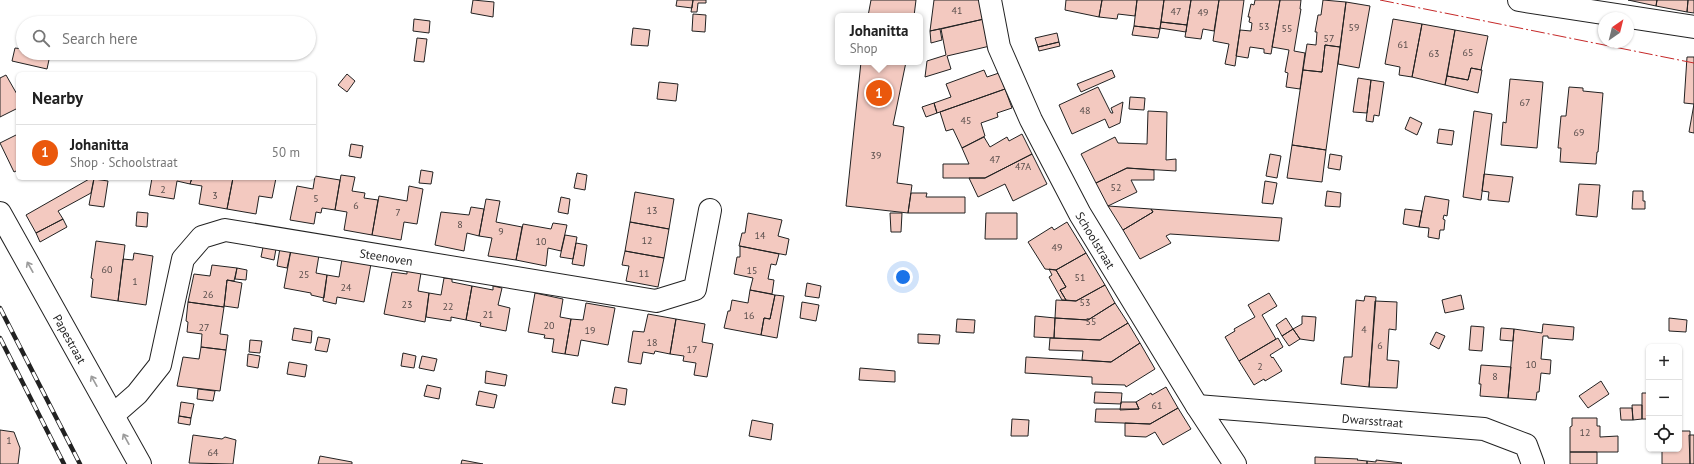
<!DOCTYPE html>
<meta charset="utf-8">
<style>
:root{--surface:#fff;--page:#f2f2f2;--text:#222;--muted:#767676;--line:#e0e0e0;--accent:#ea580c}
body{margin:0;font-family:"PT Sans",sans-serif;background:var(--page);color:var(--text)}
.controls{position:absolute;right:12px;bottom:12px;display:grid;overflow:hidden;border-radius:6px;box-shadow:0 1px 3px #0004}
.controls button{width:36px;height:36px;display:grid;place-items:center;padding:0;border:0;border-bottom:1px solid var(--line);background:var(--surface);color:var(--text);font:20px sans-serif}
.compass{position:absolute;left:1598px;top:12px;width:36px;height:36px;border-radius:50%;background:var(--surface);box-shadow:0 1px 3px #0004;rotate:35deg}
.you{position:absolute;left:903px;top:277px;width:14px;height:14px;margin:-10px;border:3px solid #fff;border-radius:50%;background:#1a73e8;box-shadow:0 0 0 6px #1a73e833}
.badge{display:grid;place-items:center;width:26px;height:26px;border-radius:50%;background:var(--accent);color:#fff;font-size:13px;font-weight:700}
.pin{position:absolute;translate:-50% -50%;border:2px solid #fff;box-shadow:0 1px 4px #0006}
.popup{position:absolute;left:835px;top:13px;width:88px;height:52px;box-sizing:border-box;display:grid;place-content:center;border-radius:6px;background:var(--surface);filter:drop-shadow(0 1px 3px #0005);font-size:13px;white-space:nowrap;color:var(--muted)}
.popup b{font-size:15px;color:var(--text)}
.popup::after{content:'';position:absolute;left:50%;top:100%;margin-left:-8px;border:8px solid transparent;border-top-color:var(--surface)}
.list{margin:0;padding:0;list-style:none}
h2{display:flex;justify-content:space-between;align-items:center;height:52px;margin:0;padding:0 16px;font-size:17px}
h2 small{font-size:13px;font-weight:400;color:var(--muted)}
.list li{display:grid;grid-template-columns:26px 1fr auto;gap:12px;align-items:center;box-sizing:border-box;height:56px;padding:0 16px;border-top:1px solid var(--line)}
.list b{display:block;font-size:15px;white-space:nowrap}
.list p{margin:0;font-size:13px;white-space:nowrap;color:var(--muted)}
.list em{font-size:13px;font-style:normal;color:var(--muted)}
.icon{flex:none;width:22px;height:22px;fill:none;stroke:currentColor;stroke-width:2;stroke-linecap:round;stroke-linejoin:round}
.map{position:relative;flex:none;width:1694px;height:464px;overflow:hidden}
.search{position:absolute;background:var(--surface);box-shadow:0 1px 3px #0004;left:16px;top:16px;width:300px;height:44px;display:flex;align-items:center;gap:10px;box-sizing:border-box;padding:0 14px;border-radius:22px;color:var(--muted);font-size:15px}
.panel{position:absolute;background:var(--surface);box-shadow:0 1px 3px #0004;left:16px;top:72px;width:300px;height:108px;border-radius:6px}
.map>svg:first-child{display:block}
</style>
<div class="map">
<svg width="1694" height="464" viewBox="0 0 1694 464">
<rect width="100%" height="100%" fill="#fff"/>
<path fill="#f3c9c0" stroke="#222" d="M 473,0 L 494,2 L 493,17 L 471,13 Z
M 677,0 L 693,0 L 692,8 L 676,6 Z
M 693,0 L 706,0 L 706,3 L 698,3 L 697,12 L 691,12 Z
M 871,0 L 916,0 L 914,16 L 868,16 Z
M 934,0 L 980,0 L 984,19 L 930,31 Z
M 1066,0 L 1102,0 L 1099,17 L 1065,10 Z
M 1102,0 L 1137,0 L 1135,16 L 1118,14 L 1117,19 L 1099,17 Z
M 1137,0 L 1164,0 L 1160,29 L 1134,26 Z
M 1164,0 L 1191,0 L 1187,25 L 1161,22 Z
M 1191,0 L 1219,0 L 1214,31 L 1203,29 L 1201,39 L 1185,37 Z
M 1219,0 L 1244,0 L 1235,66 L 1225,64 L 1229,44 L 1213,41 Z
M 1255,0 L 1280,0 L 1271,54 L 1264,53 L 1264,49 L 1250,47 L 1248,58 L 1236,56 L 1240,30 L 1251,31 L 1252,23 L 1249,22 L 1250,17 L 1248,17 L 1251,4 L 1254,5 Z
M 1280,0 L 1301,0 L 1300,9 L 1301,9 L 1294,51 L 1305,53 L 1300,89 L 1286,87 L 1288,73 L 1285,72 L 1289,50 L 1272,47 Z
M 1323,0 L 1346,2 L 1340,47 L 1325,45 L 1322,72 L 1303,70 L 1307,44 L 1316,45 L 1317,32 L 1315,32 L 1318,15 L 1321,15 Z
M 1628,0 L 1657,0 L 1656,6 Z
M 1657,0 L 1688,0 L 1687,12 L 1656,6 Z
M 1688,0 L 1694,0 L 1694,13 L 1687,12 Z
M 1346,2 L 1370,6 L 1359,68 L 1338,64 Z
M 693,14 L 706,15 L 705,32 L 692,31 Z
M 414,19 L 430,21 L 429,33 L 413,31 Z
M 984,19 L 990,46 L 947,56 L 951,69 L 925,77 L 927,61 L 946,55 L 941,29 Z
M 1393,19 L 1422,24 L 1412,77 L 1399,75 L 1400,67 L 1385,64 Z
M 1161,22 L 1187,25 L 1186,32 L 1160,28 Z
M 1422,24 L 1455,30 L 1445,85 L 1412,77 Z
M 1134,26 L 1160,29 L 1158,38 L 1132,35 Z
M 633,28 L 650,30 L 648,46 L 631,45 Z
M 940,29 L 942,40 L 931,43 L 930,31 Z
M 1455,30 L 1488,36 L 1481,70 L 1471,68 L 1468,80 L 1447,76 Z
M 1057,33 L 1059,42 L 1038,47 L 1035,38 Z
M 417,38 L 427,39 L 424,62 L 414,61 Z
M 1059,42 L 1060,46 L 1039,51 L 1038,47 Z
M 1325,45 L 1340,47 L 1326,150 L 1292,145 L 1303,70 L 1322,72 Z
M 15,48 L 23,49 L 23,53 L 40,53 L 50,55 L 47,69 L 12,61 Z
M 1687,57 L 1694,57 L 1694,133 L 1689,132 L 1694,104 L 1684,103 Z
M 906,62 L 893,125 L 904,127 L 897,183 L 912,185 L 908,213 L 846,206 L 861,62 Z
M 1471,68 L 1482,70 L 1478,93 L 1445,85 L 1447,76 L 1468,80 Z
M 984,70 L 987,77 L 999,73 L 1005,89 L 937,113 L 934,103 L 951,97 L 946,84 Z
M 1112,70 L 1115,77 L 1081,92 L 1077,84 Z
M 347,74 L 355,81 L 347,92 L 338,85 Z
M 6,75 L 18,96 L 18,108 L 0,117 L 0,78 Z
M 1358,78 L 1371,80 L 1367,113 L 1353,112 Z
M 1510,79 L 1543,82 L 1537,148 L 1501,145 L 1503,122 L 1506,123 Z
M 1371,80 L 1384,82 L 1379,116 L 1374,115 L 1373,122 L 1366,121 Z
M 659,82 L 678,84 L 676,101 L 657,99 Z
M 1098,87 L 1111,113 L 1113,113 L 1111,108 L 1123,102 L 1120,123 L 1109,128 L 1105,119 L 1072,134 L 1059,105 Z
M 1569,87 L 1583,88 L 1583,91 L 1603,93 L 1598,152 L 1597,152 L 1596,164 L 1560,162 L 1561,148 L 1558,148 L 1561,116 L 1566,116 Z
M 1005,89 L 1012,108 L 997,113 L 998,117 L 981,123 L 985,136 L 962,148 L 953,129 L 946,131 L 940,112 Z
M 1130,97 L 1145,98 L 1144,110 L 1129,109 Z
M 934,103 L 937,113 L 926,117 L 922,107 Z
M 1148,111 L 1167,112 L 1166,160 L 1176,159 L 1176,171 L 1127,168 L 1096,183 L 1081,154 L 1115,137 L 1118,143 L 1147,144 Z
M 1474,111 L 1492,114 L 1481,200 L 1463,197 Z
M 1410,117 L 1422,123 L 1417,135 L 1405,129 Z
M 1439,129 L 1454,131 L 1452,145 L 1437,143 Z
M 18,134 L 18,170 L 14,172 L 0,143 Z
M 1022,134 L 1032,154 L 985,178 L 943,178 L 943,164 L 969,164 L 962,148 L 984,137 L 990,147 L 1007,137 L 1009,141 Z
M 351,144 L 363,146 L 361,158 L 349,156 Z
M 1292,145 L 1326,150 L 1322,182 L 1287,178 Z
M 1032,154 L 1047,184 L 1013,201 L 1005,184 L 978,197 L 969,178 L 985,178 Z
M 1270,154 L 1281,156 L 1277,178 L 1266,176 Z
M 1330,154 L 1342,156 L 1340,170 L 1328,168 Z
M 1127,168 L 1154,170 L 1154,180 L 1131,180 L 1137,192 L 1108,206 L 1096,183 Z
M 421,170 L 433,172 L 431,184 L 419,183 Z
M 577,173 L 587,175 L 585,190 L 574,188 Z
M 1484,174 L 1513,177 L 1509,202 L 1488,200 L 1489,192 L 1482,191 Z
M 341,175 L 355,177 L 352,191 L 365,193 L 364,198 L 378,200 L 372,235 L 344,230 L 347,212 L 335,210 Z
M 315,176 L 340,180 L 335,210 L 322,208 L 321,213 L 316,212 L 314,224 L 290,220 L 297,186 L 313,189 Z
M 91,178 L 94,178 L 91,193 L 58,211 L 63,219 L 36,233 L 26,215 Z
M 152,178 L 192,178 L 190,184 L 177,181 L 174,199 L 149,195 Z
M 192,178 L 233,178 L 227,209 L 199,204 L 202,186 L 190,184 Z
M 233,178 L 276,178 L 272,198 L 259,196 L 256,214 L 227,209 Z
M 94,179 L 108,181 L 104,207 L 89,205 Z
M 1265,181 L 1277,183 L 1273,204 L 1262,203 Z
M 1579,184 L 1600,185 L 1597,217 L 1576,215 Z
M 409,186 L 423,189 L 417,224 L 404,222 L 401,240 L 372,235 L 379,196 L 407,201 Z
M 1327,191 L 1341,193 L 1340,207 L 1325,206 Z
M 1633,191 L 1643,191 L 1643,201 L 1645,201 L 1645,209 L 1632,209 Z
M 635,192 L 674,199 L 669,229 L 630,222 Z
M 911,193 L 927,193 L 926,197 L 965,197 L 965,213 L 908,213 Z
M 1425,196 L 1449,200 L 1447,216 L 1444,215 L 1443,219 L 1445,220 L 1444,230 L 1440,230 L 1439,239 L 1428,237 L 1429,228 L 1419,227 Z
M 561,197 L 570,199 L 568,214 L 558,212 Z
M 486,199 L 500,201 L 496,222 L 522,227 L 516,260 L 488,256 L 492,238 L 479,236 Z
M 1108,206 L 1151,209 L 1153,212 L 1123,230 Z
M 471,207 L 484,209 L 479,236 L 467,233 L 464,251 L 435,245 L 441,212 L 469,215 Z
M 1151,209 L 1282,218 L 1279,241 L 1170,234 L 1166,236 L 1171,243 L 1140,259 L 1123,230 L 1153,212 Z
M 1405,209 L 1422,211 L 1419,227 L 1403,224 Z
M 137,212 L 148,213 L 147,227 L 136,226 Z
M 748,213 L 782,220 L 778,236 L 789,239 L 786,255 L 739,246 L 742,233 L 745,233 Z
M 890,213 L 902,213 L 901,232 L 891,232 Z
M 986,213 L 1017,213 L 1017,239 L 985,239 Z
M 63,219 L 67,227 L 40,242 L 36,233 Z
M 630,222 L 669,229 L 664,258 L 625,251 Z
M 1067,222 L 1086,253 L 1056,270 L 1045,269 L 1028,242 L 1052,227 L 1054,230 Z
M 553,223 L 567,225 L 561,251 L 548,248 L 546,266 L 516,260 L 523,224 L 551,229 Z
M 565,235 L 577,237 L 573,259 L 560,257 Z
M 96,241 L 125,245 L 118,301 L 91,297 L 93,279 L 91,278 Z
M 576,243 L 587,245 L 584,266 L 572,264 Z
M 740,246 L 779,254 L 776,265 L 771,264 L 768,279 L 774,280 L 772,294 L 750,290 L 753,278 L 734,274 L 737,257 L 740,257 Z
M 263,247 L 276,249 L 274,260 L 261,257 Z
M 280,248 L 291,250 L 287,268 L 277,266 Z
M 291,250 L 319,255 L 316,273 L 327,275 L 324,298 L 311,295 L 311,293 L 284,288 Z
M 625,251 L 664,258 L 658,287 L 626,281 L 629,266 L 622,265 Z
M 134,253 L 153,256 L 146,305 L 118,301 L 123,259 L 133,260 Z
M 1086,253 L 1105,285 L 1076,301 L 1066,300 L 1060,290 L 1066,287 L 1056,270 Z
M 342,259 L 371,264 L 364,302 L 337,297 L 336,304 L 323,301 L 327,275 L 339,277 Z
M 212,265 L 237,268 L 234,281 L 227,280 L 224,307 L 188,302 L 194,274 L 210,276 Z
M 237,268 L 247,270 L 246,280 L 235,279 Z
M 1049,269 L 1056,270 L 1066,287 L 1060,290 L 1066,300 L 1062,300 L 1049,277 L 1052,275 Z
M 407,271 L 421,273 L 418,291 L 429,293 L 425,322 L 384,314 L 392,272 L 407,274 Z
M 444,278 L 452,279 L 452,282 L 472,286 L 466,320 L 451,317 L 451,321 L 426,317 L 429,293 L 441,295 Z
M 227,280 L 242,283 L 238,308 L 224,306 Z
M 807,283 L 821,286 L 819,298 L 805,296 Z
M 1105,285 L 1115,303 L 1088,320 L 1055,318 L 1056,300 L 1076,301 Z
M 472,286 L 493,290 L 493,286 L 502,288 L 498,305 L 510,308 L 506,331 L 480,326 L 481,323 L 466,320 Z
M 750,290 L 775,295 L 770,319 L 764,318 L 761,335 L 724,328 L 728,311 L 730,311 L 732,300 L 748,303 Z
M 535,293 L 563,299 L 560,317 L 571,319 L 565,354 L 552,352 L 554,339 L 544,338 L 545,335 L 528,332 Z
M 1269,293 L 1277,306 L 1262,315 L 1276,339 L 1239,361 L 1225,337 L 1235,331 L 1234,329 L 1255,317 L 1248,305 Z
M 775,295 L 784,296 L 777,338 L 761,335 L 764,318 L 770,319 Z
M 1461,295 L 1464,309 L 1445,313 L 1442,300 Z
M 1365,296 L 1376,297 L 1369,387 L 1341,384 L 1344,357 L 1352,357 L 1356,300 L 1364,301 Z
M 1375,301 L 1397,302 L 1396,330 L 1389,329 L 1387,360 L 1399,361 L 1397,388 L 1369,387 Z
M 188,302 L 224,307 L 220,334 L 228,335 L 226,350 L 201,347 L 202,334 L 187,332 L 188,322 L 186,321 Z
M 802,302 L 819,305 L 816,321 L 800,318 Z
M 586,303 L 615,308 L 608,345 L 581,340 L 578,356 L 565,354 L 571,319 L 583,320 Z
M 1115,303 L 1128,323 L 1100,340 L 1054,338 L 1055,318 L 1088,320 Z
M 648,314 L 676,319 L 670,354 L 655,351 L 654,354 L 643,352 L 641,364 L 628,362 L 633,331 L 644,332 Z
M 1035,316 L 1055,318 L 1054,338 L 1034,337 Z
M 1302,316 L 1316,317 L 1314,341 L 1300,339 L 1293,329 L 1302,324 Z
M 1286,318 L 1293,329 L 1282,336 L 1276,325 Z
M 1669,318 L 1687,320 L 1686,332 L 1669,331 Z
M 676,319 L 705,324 L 702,342 L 713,344 L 707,377 L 694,375 L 696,363 L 683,361 L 684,356 L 670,354 Z
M 957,319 L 975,320 L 974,333 L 956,332 Z
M 1128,323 L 1140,343 L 1111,362 L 1082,360 L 1083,351 L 1049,350 L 1050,338 L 1100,340 Z
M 1543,324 L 1574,327 L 1573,340 L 1548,338 L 1548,336 L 1543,336 L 1541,359 L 1551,360 L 1550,374 L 1541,373 L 1539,392 L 1537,392 L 1536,400 L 1508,398 L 1514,329 L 1542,333 Z
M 1471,326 L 1484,327 L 1482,351 L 1469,350 Z
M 294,328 L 312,331 L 311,343 L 292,340 Z
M 1501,328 L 1514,329 L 1513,341 L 1500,340 Z
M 1293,329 L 1300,339 L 1289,346 L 1282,336 Z
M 1436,332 L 1445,336 L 1439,349 L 1430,344 Z
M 918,334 L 940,335 L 939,344 L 918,343 Z
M 318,337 L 330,339 L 327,352 L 315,350 Z
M 1278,338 L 1283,347 L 1270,355 L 1272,358 L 1273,357 L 1282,371 L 1265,381 L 1264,379 L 1254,385 L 1239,361 Z
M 250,340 L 262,341 L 260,353 L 249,352 Z
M 1140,343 L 1155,369 L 1126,387 L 1125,385 L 1092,384 L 1092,377 L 1025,373 L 1026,357 L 1111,362 Z
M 201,347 L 226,350 L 220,391 L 177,386 L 183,357 L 199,359 Z
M 403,353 L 416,356 L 414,368 L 401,366 Z
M 248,354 L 260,356 L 258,368 L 247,366 Z
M 422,356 L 437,359 L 434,371 L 419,368 Z
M 289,362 L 307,365 L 305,377 L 287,374 Z
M 1481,365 L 1511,367 L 1508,398 L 1480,396 L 1481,384 L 1479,384 Z
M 860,368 L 895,371 L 895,382 L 859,380 Z
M 486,371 L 507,375 L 505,386 L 485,383 Z
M 1601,381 L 1609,394 L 1588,408 L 1579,396 Z
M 427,385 L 441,388 L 439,399 L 424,396 Z
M 615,387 L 627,389 L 625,405 L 612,403 Z
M 1166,387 L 1178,408 L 1150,424 L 1095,422 L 1096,409 L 1139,409 L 1136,402 L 1151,393 L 1152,395 Z
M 198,389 L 215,391 L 213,401 L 197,399 Z
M 479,391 L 497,395 L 494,408 L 476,405 Z
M 1095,392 L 1122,393 L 1121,404 L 1094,403 Z
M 1642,393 L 1649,393 L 1649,419 L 1642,419 Z
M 181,402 L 194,404 L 191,418 L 179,416 Z
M 1121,402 L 1136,402 L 1139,409 L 1120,410 Z
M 1632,405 L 1642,405 L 1642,419 L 1633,420 Z
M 1178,408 L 1191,429 L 1163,445 L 1155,432 L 1146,437 L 1125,436 L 1125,423 L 1150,424 Z
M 1620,408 L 1632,408 L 1633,420 L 1621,420 Z
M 179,416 L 191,418 L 190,425 L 178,423 Z
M 1572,418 L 1597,418 L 1597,426 L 1600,426 L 1600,437 L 1618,436 L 1618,452 L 1570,452 L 1570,427 L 1572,426 Z
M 1012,419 L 1029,420 L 1028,436 L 1011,436 Z
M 752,420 L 773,424 L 771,440 L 749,436 Z
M 0,430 L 14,432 L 20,448 L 18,464 L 0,464 Z
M 1679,431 L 1690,431 L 1690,464 L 1662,464 L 1662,449 L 1679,449 Z
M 193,435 L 222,439 L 225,437 L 236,440 L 233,464 L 189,463 Z
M 1689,435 L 1694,435 L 1694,464 L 1690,464 Z
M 1570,452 L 1597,452 L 1597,464 L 1570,464 Z
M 320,456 L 352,462 L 352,464 L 318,464 Z
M 1315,457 L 1358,459 L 1357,460 L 1367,461 L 1367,464 L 1315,464 Z
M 462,460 L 483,464 L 461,464 Z
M 1376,460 L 1402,463 L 1401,464 L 1367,464 L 1367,461 L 1376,462 Z"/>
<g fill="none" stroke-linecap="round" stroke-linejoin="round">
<g stroke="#222" stroke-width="24">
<g id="minor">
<path d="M 1519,0 L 1694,27"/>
<path id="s1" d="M 0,213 L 140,464"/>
<path id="s2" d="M 1197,406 L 1484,429 L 1526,445 L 1533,464"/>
<path id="s3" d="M 113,415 L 137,394 L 160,365 L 183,259 L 202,237 L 225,230 L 656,301 L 695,289 L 710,210"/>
</g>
</g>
<g stroke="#222" stroke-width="24">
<g id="tertiary">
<path id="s4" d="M 990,0 L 999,47 L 1031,120 L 1080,214 L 1197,406 L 1235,464"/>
</g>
</g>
<use href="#minor" stroke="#fff" stroke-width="22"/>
<use href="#tertiary" stroke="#fff" stroke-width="22"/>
<g stroke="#222" stroke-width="4.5">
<path id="rail" d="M 0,308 L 80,464
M 0,338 L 64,464"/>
</g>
<use href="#rail" stroke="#fff" stroke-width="3" stroke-dasharray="9" stroke-linecap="butt"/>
<path stroke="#c62828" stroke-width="1" stroke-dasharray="14 3 2 3" stroke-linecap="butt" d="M 1380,0 L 1694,63"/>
</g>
<defs><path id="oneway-shaft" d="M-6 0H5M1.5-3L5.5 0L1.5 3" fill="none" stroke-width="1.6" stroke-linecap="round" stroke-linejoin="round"/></defs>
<g stroke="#9c9c9c">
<use href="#oneway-shaft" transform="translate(30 267) rotate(-119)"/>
<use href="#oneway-shaft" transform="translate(94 381) rotate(-119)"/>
<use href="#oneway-shaft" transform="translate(126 439) rotate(-119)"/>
</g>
<g text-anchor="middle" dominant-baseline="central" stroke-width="3" stroke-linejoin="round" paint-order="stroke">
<g font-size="10" fill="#564c4a">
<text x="957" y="10">41</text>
<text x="1176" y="11">47</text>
<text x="1203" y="12">49</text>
<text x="1264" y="26">53</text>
<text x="1354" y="27">59</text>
<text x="1287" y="28">55</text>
<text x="1329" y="38">57</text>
<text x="1403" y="44">61</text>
<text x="1468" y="52">65</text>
<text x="1434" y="53">63</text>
<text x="1525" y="102">67</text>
<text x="1085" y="110">48</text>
<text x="966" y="120">45</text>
<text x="1579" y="132">69</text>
<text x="876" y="155">39</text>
<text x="995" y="159">47</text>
<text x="1023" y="166">47A</text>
<text x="1116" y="187">52</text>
<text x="163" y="189">2</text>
<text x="215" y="195">3</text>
<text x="316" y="198">5</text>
<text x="356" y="205">6</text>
<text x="652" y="210">13</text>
<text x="398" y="212">7</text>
<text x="460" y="224">8</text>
<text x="501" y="231">9</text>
<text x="760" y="235">14</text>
<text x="647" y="240">12</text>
<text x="541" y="241">10</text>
<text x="1057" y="247">49</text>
<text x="107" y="269">60</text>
<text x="752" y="270">15</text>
<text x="644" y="273">11</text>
<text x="304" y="274">25</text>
<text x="1080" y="277">51</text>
<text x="135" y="281">1</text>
<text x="346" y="287">24</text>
<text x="208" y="294">26</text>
<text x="1085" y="302">53</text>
<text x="407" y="304">23</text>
<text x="448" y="306">22</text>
<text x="488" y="314">21</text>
<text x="749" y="315">16</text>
<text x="1091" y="321">55</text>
<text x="549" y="325">20</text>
<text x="204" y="327">27</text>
<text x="1364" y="329">4</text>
<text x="590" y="330">19</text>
<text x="652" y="342">18</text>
<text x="1380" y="345">6</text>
<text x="692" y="349">17</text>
<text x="1531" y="364">10</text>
<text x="1260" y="366">2</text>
<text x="1495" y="376">8</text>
<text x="1157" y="405">61</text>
<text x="1585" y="432">12</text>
<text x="9" y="440">1</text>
<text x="213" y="452">64</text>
</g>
<g font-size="12" fill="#222" stroke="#fff">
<text stroke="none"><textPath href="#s4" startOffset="264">Schoolstraat</textPath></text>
<text stroke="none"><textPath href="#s3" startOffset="394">Steenoven</textPath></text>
<text stroke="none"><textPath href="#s1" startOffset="144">Papestraat</textPath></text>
<text stroke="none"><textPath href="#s2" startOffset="176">Dwarsstraat</textPath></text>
</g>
</g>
</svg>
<div class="controls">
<button>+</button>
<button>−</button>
<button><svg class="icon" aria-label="locate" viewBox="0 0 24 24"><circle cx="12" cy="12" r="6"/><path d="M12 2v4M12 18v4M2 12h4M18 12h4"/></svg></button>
</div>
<svg class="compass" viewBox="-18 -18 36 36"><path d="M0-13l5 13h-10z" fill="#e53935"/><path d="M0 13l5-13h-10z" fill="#767676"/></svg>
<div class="you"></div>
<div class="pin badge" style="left:879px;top:93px">1</div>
<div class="popup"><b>Johanitta</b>Shop</div>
<div class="search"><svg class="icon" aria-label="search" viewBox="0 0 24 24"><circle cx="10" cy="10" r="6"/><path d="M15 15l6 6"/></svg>Search here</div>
<section class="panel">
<h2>Nearby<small></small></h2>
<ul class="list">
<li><span class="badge">1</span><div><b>Johanitta</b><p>Shop · Schoolstraat</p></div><em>50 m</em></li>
</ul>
</section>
</div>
